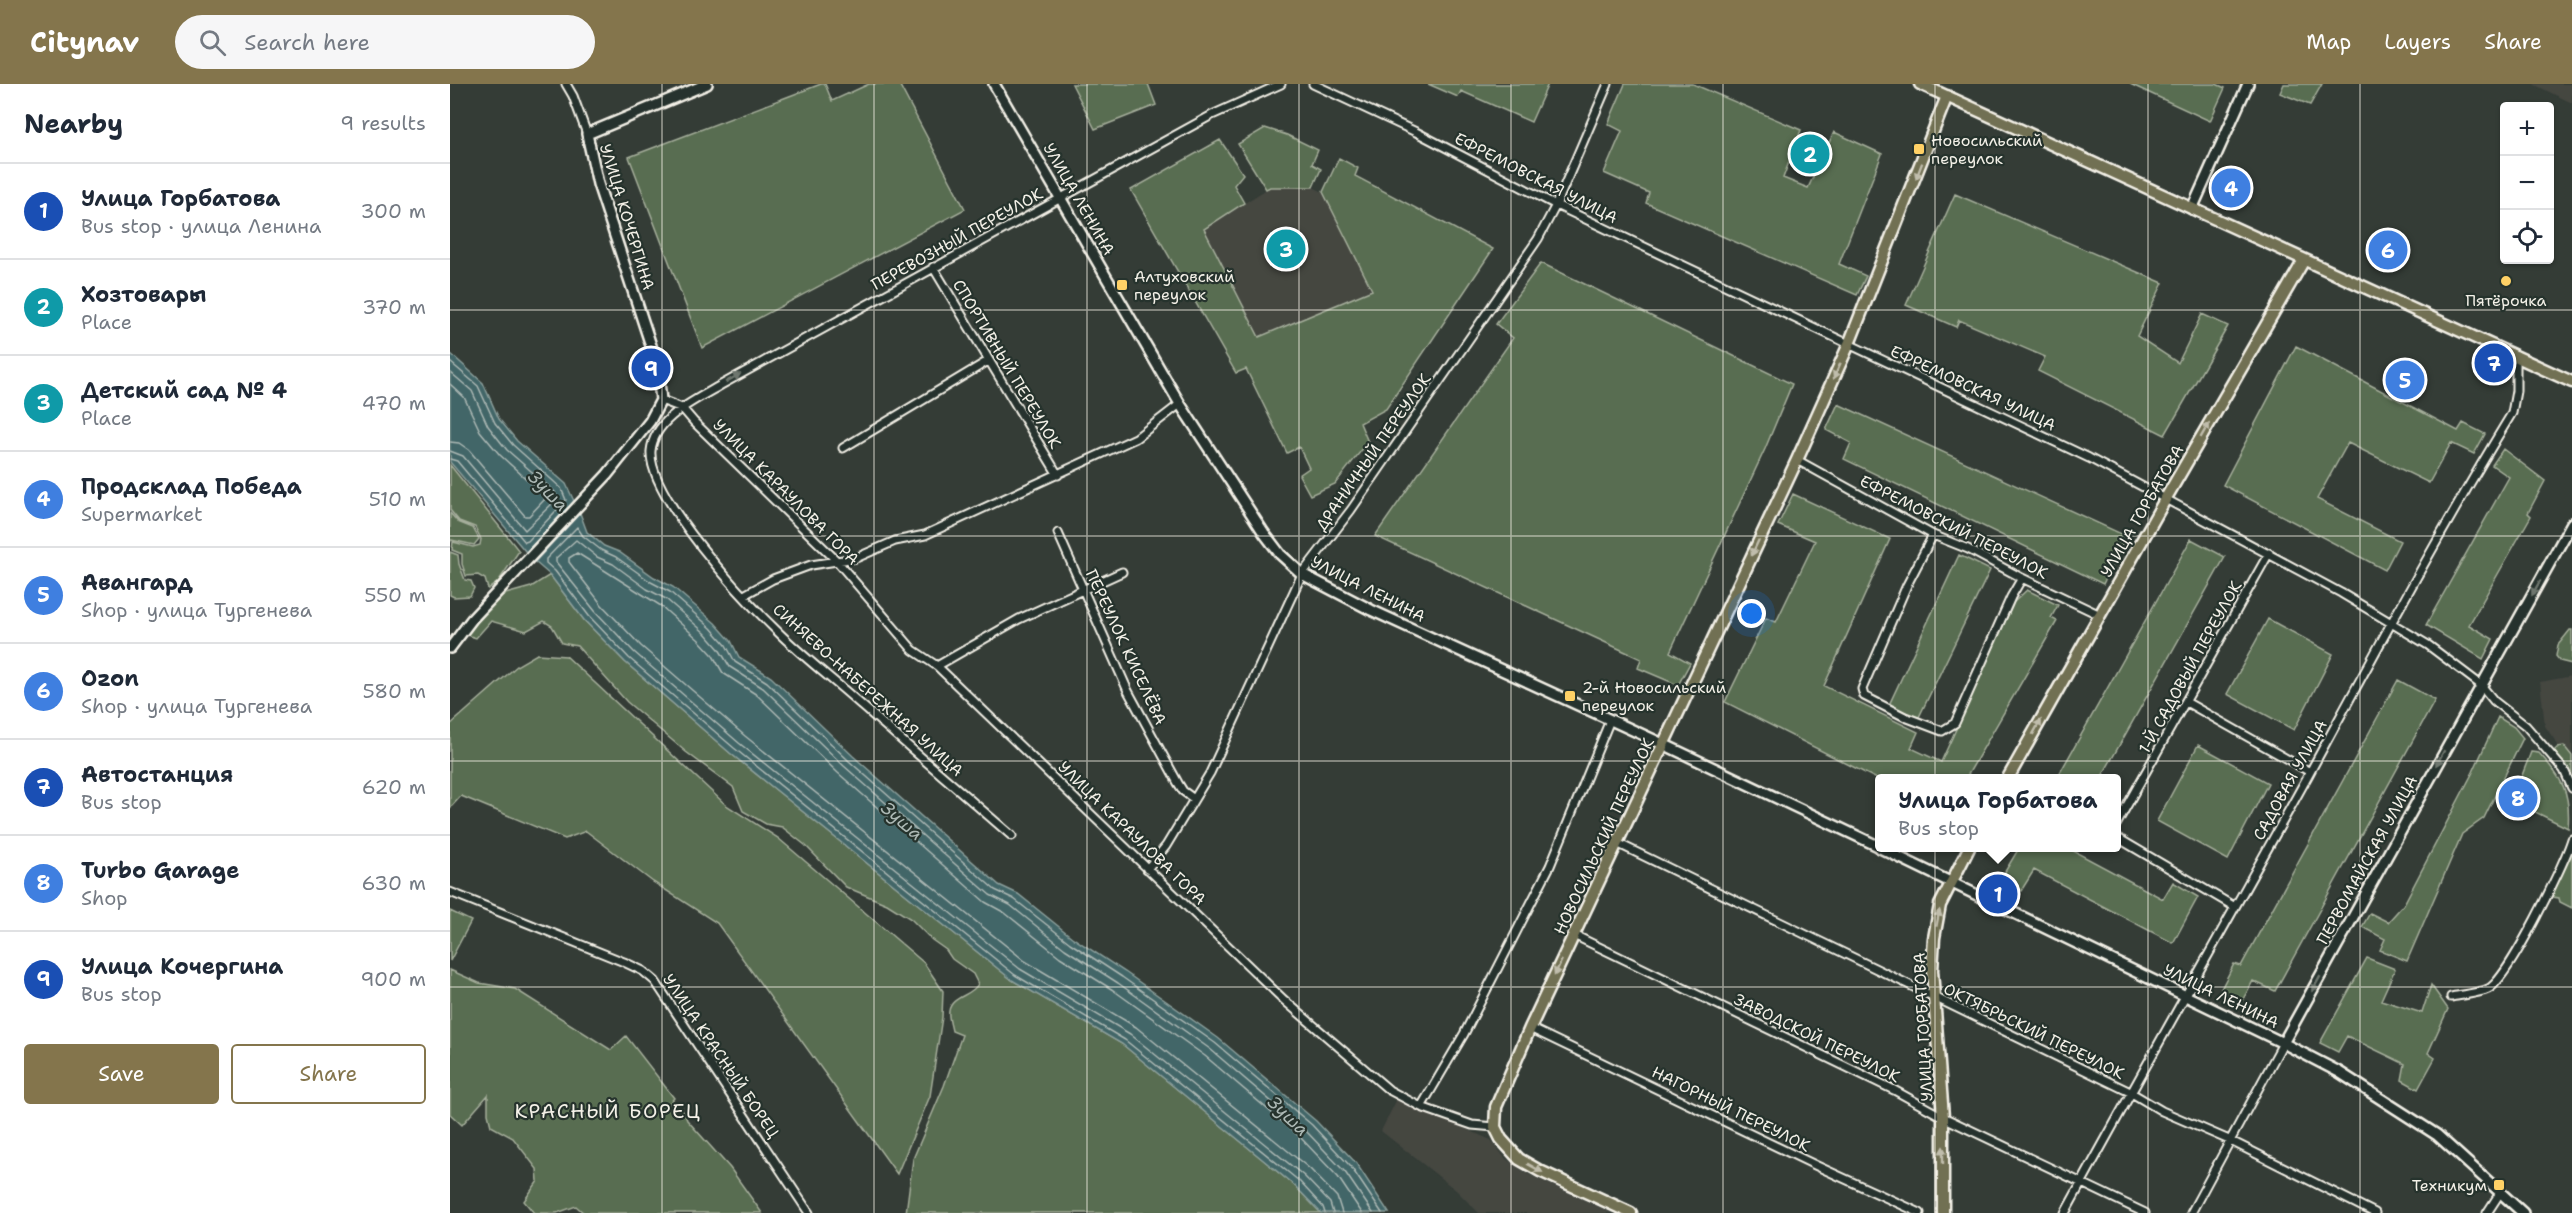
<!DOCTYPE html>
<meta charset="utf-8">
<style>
:root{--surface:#fff;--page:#f6f6f7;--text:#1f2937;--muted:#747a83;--line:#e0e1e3;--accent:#84754c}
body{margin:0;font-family:"Shantell Sans",sans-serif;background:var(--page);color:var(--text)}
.controls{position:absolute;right:18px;top:18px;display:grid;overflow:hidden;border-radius:6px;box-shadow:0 2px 4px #0004}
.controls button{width:54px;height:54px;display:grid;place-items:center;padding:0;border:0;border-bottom:2px solid var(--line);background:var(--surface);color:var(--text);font:30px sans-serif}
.you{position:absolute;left:1302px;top:530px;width:21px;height:21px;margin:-15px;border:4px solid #fff;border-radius:50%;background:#1a73e8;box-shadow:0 0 0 9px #1a73e833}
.badge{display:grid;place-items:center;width:39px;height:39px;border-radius:50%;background:var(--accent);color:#fff;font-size:20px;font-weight:700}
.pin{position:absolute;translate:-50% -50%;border:3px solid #fff;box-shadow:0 2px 6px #0006}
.popup{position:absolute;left:1425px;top:690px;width:246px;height:78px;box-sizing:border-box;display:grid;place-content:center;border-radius:6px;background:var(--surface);filter:drop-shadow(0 2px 4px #0005);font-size:20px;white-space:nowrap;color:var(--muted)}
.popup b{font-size:22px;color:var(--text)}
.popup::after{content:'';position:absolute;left:50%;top:100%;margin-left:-12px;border:12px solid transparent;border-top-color:var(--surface)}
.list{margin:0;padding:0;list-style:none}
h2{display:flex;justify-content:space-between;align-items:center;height:78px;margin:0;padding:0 24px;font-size:26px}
h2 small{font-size:20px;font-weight:400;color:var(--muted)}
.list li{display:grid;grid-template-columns:39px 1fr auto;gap:18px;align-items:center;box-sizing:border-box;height:96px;padding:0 24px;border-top:2px solid var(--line)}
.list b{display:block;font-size:22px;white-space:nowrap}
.list p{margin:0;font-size:20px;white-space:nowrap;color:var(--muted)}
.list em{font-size:20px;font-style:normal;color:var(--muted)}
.actions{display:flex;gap:12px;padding:18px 24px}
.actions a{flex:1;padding:14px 0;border:2px solid var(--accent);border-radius:6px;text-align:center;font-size:21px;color:var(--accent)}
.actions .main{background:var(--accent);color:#fff}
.icon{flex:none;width:33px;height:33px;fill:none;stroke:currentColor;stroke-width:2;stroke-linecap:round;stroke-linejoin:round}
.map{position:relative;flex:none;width:2122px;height:1129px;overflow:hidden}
header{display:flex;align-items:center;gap:36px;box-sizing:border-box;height:84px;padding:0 30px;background:var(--accent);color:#fff}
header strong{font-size:28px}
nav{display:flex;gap:33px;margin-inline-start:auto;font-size:21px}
.search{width:420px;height:54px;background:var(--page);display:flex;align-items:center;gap:15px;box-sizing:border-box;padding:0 21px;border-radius:33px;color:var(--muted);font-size:22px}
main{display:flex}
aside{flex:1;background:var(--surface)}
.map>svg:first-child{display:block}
</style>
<header>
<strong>Citynav</strong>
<div class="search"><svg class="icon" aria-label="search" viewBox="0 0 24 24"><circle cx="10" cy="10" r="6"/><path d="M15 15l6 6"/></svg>Search here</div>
<nav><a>Map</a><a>Layers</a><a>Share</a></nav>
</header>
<main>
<aside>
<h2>Nearby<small>9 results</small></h2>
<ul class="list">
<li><span class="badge" style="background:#1a4fb4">1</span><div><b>Улица Горбатова</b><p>Bus stop · улица Ленина</p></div><em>300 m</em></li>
<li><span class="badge" style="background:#0f9aa8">2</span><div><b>Хозтовары</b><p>Place</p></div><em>370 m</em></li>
<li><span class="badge" style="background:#0f9aa8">3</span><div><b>Детский сад № 4</b><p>Place</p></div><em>470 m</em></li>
<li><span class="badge" style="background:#3f7fe0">4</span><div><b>Продсклад Победа</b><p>Supermarket</p></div><em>510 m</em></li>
<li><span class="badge" style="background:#3f7fe0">5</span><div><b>Авангард</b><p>Shop · улица Тургенева</p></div><em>550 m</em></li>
<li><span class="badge" style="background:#3f7fe0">6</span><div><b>Ozon</b><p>Shop · улица Тургенева</p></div><em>580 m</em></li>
<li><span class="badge" style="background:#1a4fb4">7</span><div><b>Автостанция</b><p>Bus stop</p></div><em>620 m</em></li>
<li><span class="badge" style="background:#3f7fe0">8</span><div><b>Turbo Garage</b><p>Shop</p></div><em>630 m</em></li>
<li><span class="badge" style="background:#1a4fb4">9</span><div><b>Улица Кочергина</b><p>Bus stop</p></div><em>900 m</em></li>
</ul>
<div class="actions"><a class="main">Save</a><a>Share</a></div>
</aside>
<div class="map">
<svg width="2122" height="1129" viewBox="0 0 2122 1129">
<rect width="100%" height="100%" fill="#343c36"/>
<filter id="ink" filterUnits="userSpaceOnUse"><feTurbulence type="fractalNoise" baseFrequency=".0167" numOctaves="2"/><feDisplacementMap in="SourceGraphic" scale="12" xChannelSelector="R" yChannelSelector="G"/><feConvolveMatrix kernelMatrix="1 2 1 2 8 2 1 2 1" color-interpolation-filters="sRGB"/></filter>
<g filter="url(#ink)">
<path fill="#444640" d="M 2083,0 L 2122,0 L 2122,19 Z
M 820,103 L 863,103 L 873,108 L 922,206 L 809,254 L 753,145 Z
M 2122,592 L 2122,682 L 2095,642 L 2090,598 Z
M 947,1015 L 1041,1056 L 1055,1074 L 1078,1090 L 1162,1129 L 1029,1129 L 1007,1107 L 931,1047 Z"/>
<path fill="#596d51" stroke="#a6af9c" stroke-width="1.5" d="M 371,0 L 375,0 L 382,17 L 419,0 L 449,0 L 515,125 L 252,264 L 179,73 Z
M 622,0 L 698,0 L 706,21 L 645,45 Z
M 978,0 L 1098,0 L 1081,38 L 1011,7 L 1008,13 Z
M 1175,0 L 1243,0 L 1351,46 L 1333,94 L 1358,104 L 1384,48 L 1432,70 L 1389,180 L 1416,192 L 1407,211 L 1196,119 L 1199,109 L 1154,89 L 1172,47 L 1158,40 Z
M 1680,0 L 1766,0 L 1775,4 L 1760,37 Z
M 1834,0 L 1872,0 L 1860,21 L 1830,9 Z
M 815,44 L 837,51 L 868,66 L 862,80 L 871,85 L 863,103 L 820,103 L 816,105 L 788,60 Z
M 770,56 L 793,90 L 784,101 L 794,119 L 754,145 L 809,253 L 922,206 L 873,108 L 889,74 L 908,84 L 905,92 L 1043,165 L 936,325 L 910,339 L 918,358 L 885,400 L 860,411 L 849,391 L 859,384 L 849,363 L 837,369 L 796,285 L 786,289 L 681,106 Z
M 1505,110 L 1713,199 L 1687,252 L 1728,279 L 1752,230 L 1778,242 L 1715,351 L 1588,287 L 1595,273 L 1509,236 L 1506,243 L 1456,221 Z
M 1091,179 L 1342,300 L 1315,365 L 1220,568 L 1240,579 L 1228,601 L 1188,584 L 1191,575 L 925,452 L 1063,254 L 1046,240 Z
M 1846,262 L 2008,347 L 2013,339 L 2035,350 L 2024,370 L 2001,359 L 1979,399 L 1898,359 L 1867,415 L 1950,457 L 1935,486 L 1773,401 Z
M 1388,320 L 1676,452 L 1653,500 L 1394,375 L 1401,359 L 1376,346 Z
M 2053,365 L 2095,397 L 2078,429 L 2081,432 L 2019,541 L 2043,555 L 2033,575 L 1976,541 L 2059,393 L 2042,381 Z
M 0,381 L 69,467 L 48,498 L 38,505 L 35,495 L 28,491 L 16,492 L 12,480 L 12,470 L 2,466 L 3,458 L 23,463 L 30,461 L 31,455 L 25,443 L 9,437 L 0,426 Z
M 1343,410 L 1440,455 L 1374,602 L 1468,648 L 1461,664 L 1491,678 L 1564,518 L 1577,506 L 1608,521 L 1601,534 L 1607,537 L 1516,694 L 1429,696 L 1275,618 L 1316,534 L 1326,538 L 1365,457 L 1328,441 Z
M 0,429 L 8,438 L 23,444 L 29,455 L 24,461 L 1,456 L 0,459 Z
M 1741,455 L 1775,473 L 1651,694 L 1607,694 Z
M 0,468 L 8,471 L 9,480 L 15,496 L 21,497 L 24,504 L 20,512 L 4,513 L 0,511 Z
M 1509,471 L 1540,486 L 1468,635 L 1439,621 Z
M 100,491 L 134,536 L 175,578 L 280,669 L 562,896 L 672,960 L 845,1102 L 871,1129 L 456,1129 L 463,1075 L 494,1002 L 512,951 L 502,947 C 501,941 498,933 499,927 C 501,912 522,912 528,900 L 523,890 L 502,875 L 496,866 L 482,856 L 461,835 L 437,820 L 396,803 L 355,761 L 332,743 L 316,740 L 293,727 L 283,703 L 236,668 L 177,618 L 127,562 L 112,559 L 102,542 L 94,537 L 76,547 L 41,537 L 26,554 L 17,551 L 27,534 L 52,511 L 81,503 Z
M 1818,535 L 1883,570 L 1844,646 L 1777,610 Z
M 2120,546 L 2122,546 L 2122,580 L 2110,577 L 2106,572 L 2108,561 Z
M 87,570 L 116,572 L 276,721 L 328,754 L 474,879 L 493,907 L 492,933 L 480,1012 L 447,1090 L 267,839 L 203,798 L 136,747 L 115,755 L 11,712 L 0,724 L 0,641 L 68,581 Z
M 1948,596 L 1985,616 L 1825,907 L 1803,897 L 1792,917 L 1770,907 L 1784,880 L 1791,882 Z
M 2048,633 L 2064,643 L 2073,654 L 2034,734 L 2012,750 L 1957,877 L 1930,866 L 1935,855 L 1912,843 L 1920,829 L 1938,838 L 1954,820 L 2023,688 Z
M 1748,661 L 1818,699 L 1778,776 L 1707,737 Z
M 2114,662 L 2122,672 L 2122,695 L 2104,667 L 2108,663 Z
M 2081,668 L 2089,669 C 2112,694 2121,708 2118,744 L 2077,724 L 2088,703 L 2071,694 Z
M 1569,764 L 1618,764 L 1713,815 L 1723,798 L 1748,813 L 1723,859 L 1584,786 L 1571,807 L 1550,796 Z
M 2122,767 L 2122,824 L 2110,818 L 2109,814 L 2103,813 C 2103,800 2117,781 2122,767 Z
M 0,827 L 21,837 L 0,877 Z
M 1917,874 L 1945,885 L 1931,916 L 1972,929 L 1981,901 L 1998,925 L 1978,969 L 1985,974 L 1968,1005 L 1952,996 L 1955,980 L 1897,952 L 1888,968 L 1870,959 Z
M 0,886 L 29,899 L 65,905 L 161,966 L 176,952 L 224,1014 L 219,1020 L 234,1028 L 237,1036 L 280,1084 L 312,1129 L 134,1129 L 126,1122 L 107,1129 L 84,1129 L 74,1117 L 88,1097 L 87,1085 L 63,1054 L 41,1042 L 38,1030 L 38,1011 L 12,1041 L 0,1030 Z"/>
<path fill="#436668" stroke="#8a9e9b" stroke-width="1.5" d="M 0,269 L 33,299 L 49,335 L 67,357 L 116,400 L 124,417 L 76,468 L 0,378 Z
M 130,429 L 137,448 L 154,462 L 169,468 L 204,493 L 223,503 L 265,539 L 281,557 L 289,573 L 321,593 L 403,672 L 549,801 L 568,810 L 623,854 L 675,888 L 768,954 L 866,1037 L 906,1079 L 939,1129 L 871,1129 L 845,1102 L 672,960 L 562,896 L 280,669 L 175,578 L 134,536 L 100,491 L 85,478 Z"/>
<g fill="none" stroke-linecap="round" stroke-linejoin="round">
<path stroke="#adb9b5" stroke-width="1.5" d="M 0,278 L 28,302 L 45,339 L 63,361 L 111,404 L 116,416 L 78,457 L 75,458 L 7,377 L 0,375
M 0,288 L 22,307 L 38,342 L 57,366 L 105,408 L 107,415 L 75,446 L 13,372 L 0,367
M 0,300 L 14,313 L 30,347 L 50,371 L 94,411 L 95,415 L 79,432 L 75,432 L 19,366 L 9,359 L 0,358
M 875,1129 L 873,1123 L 849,1097 L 675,956 L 565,891 L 284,664 L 179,574 L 139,532 L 105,487 L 96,479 L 96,475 L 127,443 L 133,452 L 151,466 L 166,473 L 201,498 L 220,508 L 261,544 L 276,561 L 285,578 L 317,598 L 399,677 L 545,806 L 564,815 L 620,859 L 672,893 L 765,959 L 862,1041 L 901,1083 L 932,1129
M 883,1129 L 880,1119 L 854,1092 L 680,950 L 570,885 L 289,659 L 184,568 L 145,527 L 106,478 L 106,474 L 126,456 L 147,473 L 163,480 L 197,505 L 216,515 L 255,549 L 269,565 L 280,583 L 313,604 L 394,682 L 540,811 L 560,821 L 615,865 L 668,899 L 760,965 L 856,1047 L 895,1088 L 923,1129
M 892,1129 L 887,1113 L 860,1085 L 686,943 L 575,877 L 295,652 L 191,562 L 152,521 L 119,478 L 119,474 L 127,469 L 211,522 L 249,556 L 262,570 L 273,589 L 307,611 L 388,689 L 535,818 L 555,829 L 610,873 L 663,906 L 755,972 L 850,1053 L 888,1093 L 912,1129"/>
<g stroke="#f4f1e8" stroke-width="11">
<path id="street" d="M 116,0 L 123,12 L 137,50
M 863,0 L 966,48 L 1106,121 L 1639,374 L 1891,509 L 1978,561 L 2031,601 L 2044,617 L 2076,642 L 2114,686 L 2122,704
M 483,183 L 608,391
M 211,316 L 232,324 L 244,338 L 386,476 L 463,566 L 487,582 L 834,916 L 939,1006 L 971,1023 L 1022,1041 L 1045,1043
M 393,364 L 538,277
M 1347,376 L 1483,451 L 1518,465 L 1572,494 L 1650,531
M 608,449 L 678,607 L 728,699 L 733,707 L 744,715
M 1483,451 L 1457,501 L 1412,605 L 1414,612 L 1455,633 L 1492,647 L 1505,639 L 1561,513 L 1572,494
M 294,511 L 323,495 L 361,481 L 406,474 L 445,457 L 475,451 L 686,354 L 730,320
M 487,582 L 569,535 L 672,488
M 1736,618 L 1860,688
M 1666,741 L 1819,469
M 562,752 C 511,708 459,663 408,618 C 381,594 352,572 326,546 C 294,515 198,412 201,367 C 204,334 246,316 271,301 L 762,31 L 831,0
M 1666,753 L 1785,823
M 1167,759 L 1680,1008 L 1712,1027 L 1779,1056 L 1925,1129
M 697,785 L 716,762 L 760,689 L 852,490 L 901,426 L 1088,155 L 1106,121 L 1158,0
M 0,808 L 174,878 L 193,887 L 205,897 L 359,1129
M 1124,851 L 1444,1006 L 1493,1033 L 1695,1129
M 2001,913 C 2012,911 2030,909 2038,905 C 2058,896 2115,779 2122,755
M 1080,944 L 1367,1082 L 1470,1129
M 971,1023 L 1014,950 L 1100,782 L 1160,636
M 1615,1129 C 1695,982 1778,837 1859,690 C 1925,569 1990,447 2062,329 L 2066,307 L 2066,271
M 1741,1129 L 1833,959
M 2037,1129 L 2050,1109"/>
</g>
<g stroke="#f4f1e8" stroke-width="14">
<path id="secondary" d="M 544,0 L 730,320 L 814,449 L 830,470 L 852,490 L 921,526 L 1213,660 L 1430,763
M 1742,125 L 1798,0
M 0,564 L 22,535 L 157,391 L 200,337 L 211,316 L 207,280 L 148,100 L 137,50 L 257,0
M 1430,764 L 1833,959 L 1889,988 L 1987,1051 L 2073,1129
M 1833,959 L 2122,439"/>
</g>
<g stroke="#f4f1e8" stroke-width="15">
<path id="primary" d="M 1470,0 L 2122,298
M 1558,694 L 1716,414 L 1854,176
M 1181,1129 L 1090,1087 L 1069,1075 L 1051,1055 L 1045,1043 L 1046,1023 L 1080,944 L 1347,376 L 1399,260 L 1497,12
M 1493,1129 L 1493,1033 L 1482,886 L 1484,854 L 1490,821 L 1519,764"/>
</g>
<use href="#street" stroke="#26332d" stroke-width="7"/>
<use href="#secondary" stroke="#26332d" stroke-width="9"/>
<use href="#primary" stroke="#716f52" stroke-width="10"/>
</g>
<defs><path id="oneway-solid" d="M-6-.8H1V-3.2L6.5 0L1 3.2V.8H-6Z" transform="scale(1.5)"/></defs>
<g fill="#c0bdac">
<use href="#oneway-solid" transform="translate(1469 87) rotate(111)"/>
<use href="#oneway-solid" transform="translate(1387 287) rotate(114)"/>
<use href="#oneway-solid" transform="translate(1755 346) rotate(-60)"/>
<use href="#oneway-solid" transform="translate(1305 464) rotate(115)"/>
<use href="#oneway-solid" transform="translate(1587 643) rotate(-61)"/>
<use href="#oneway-solid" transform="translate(1488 834) rotate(-79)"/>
<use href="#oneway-solid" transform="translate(1108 884) rotate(115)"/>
<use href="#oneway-solid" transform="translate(1493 1071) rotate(-90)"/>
<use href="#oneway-solid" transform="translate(1085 1084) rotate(29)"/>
</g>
<g fill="#6e766e">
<use href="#oneway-solid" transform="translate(283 294) rotate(-29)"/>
<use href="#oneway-solid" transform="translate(2086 504) rotate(119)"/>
<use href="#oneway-solid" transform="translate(1990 674) rotate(119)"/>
<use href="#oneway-solid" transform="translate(1866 900) rotate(119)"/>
</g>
</g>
<path fill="none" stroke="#f4f1e8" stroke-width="1.5" stroke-opacity="0.55" d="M 212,0 L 212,1129M 424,0 L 424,1129M 637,0 L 637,1129M 849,0 L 849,1129M 1061,0 L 1061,1129M 1273,0 L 1273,1129M 1485,0 L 1485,1129M 1698,0 L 1698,1129M 1910,0 L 1910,1129M 0,226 L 2122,226M 0,452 L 2122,452M 0,677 L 2122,677M 0,903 L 2122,903"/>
<g fill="#ffd166" stroke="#26332d" stroke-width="2">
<rect x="1463" y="59" width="12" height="12" rx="3"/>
<circle cx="2056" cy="197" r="6"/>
<rect x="666" y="195" width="12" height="12" rx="3"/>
<rect x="1114" y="606" width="12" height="12" rx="3"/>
<rect x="2043" y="1095" width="12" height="12" rx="3"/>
</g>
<g text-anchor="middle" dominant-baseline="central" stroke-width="4.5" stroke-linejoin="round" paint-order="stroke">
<g font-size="16" fill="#f4f1e8" stroke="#26332d" text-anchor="start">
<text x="1481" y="56">Новосильский<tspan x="1481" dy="18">переулок</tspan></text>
<text x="684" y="192">Алтуховский<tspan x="684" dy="18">переулок</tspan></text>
<text x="2056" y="216" text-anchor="middle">Пятёрочка</text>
<text x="1132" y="603">2-й Новосильский<tspan x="1132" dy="18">переулок</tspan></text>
<text x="2037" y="1101" text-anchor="end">Техникум</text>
</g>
<g font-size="16" fill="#f4f1e8" stroke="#26332d">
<text transform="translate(1086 94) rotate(27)">ЕФРЕМОВСКАЯ УЛИЦА</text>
<text transform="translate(629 115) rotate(60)">УЛИЦА ЛЕНИНА</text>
<text transform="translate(177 133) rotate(73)">УЛИЦА КОЧЕРГИНА</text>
<text transform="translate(507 155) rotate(-29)">ПЕРЕВОЗНЫЙ ПЕРЕУЛОК</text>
<text transform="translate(557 280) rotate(59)">СПОРТИВНЫЙ ПЕРЕУЛОК</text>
<text transform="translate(1523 304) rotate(25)">ЕФРЕМОВСКАЯ УЛИЦА</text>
<text transform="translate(923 368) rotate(-55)">ДРАНИЧНЫЙ ПЕРЕУЛОК</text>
<text transform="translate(336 408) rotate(45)">УЛИЦА КАРАУЛОВА ГОРА</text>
<text transform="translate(1692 427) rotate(-60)">УЛИЦА ГОРБАТОВА</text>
<text transform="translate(1504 443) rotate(27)">ЕФРЕМОВСКИЙ ПЕРЕУЛОК</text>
<text transform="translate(918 505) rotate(27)">УЛИЦА ЛЕНИНА</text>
<text transform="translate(676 563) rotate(65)">ПЕРЕУЛОК КИСЕЛЁВА</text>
<text transform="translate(1740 583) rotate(-61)">1-Й САДОВЫЙ ПЕРЕУЛОК</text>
<text transform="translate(418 606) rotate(42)">СИНЯЕВО-НАБЕРЕЖНАЯ УЛИЦА</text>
<text transform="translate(1840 696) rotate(-61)">САДОВАЯ УЛИЦА</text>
<text transform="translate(682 749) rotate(44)">УЛИЦА КАРАУЛОВА ГОРА</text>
<text transform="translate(1154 752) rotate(-65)">НОВОСИЛЬСКИЙ ПЕРЕУЛОК</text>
<text transform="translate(1917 776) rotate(-61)">ПЕРВОМАЙСКАЯ УЛИЦА</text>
<text transform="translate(1771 912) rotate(26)">УЛИЦА ЛЕНИНА</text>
<text transform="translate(1473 943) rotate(-93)">УЛИЦА ГОРБАТОВА</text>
<text transform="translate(1584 947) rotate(26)">ОКТЯБРЬСКИЙ ПЕРЕУЛОК</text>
<text transform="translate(1367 954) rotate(26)">ЗАВОДСКОЙ ПЕРЕУЛОК</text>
<text transform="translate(271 972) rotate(56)">УЛИЦА КРАСНЫЙ БОРЕЦ</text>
<text transform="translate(1281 1025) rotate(26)">НАГОРНЫЙ ПЕРЕУЛОК</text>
</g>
<g font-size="18" font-style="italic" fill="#adb9b5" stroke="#26332d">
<text transform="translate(98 407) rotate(46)">Зуша</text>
<text transform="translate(452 737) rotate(41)">Зуша</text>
<text transform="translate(838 1032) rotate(44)">Зуша</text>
</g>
<g font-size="20" letter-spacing="1.5" fill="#f4f1e8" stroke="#26332d">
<text x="158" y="1027">КРАСНЫЙ БОРЕЦ</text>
</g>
</g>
</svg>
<div class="controls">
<button>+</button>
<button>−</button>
<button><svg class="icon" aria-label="locate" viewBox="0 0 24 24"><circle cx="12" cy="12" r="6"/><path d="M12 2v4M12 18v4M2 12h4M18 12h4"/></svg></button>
</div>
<div class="you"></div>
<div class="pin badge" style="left:1548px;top:810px;background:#1a4fb4">1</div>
<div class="popup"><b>Улица Горбатова</b>Bus stop</div>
<div class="pin badge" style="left:1360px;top:70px;background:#0f9aa8">2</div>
<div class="pin badge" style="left:836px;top:165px;background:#0f9aa8">3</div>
<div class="pin badge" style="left:1781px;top:104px;background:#3f7fe0">4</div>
<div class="pin badge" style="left:1955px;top:296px;background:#3f7fe0">5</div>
<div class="pin badge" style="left:1938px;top:166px;background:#3f7fe0">6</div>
<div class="pin badge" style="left:2044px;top:279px;background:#1a4fb4">7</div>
<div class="pin badge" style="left:2068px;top:714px;background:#3f7fe0">8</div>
<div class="pin badge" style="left:201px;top:284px;background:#1a4fb4">9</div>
</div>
</main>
